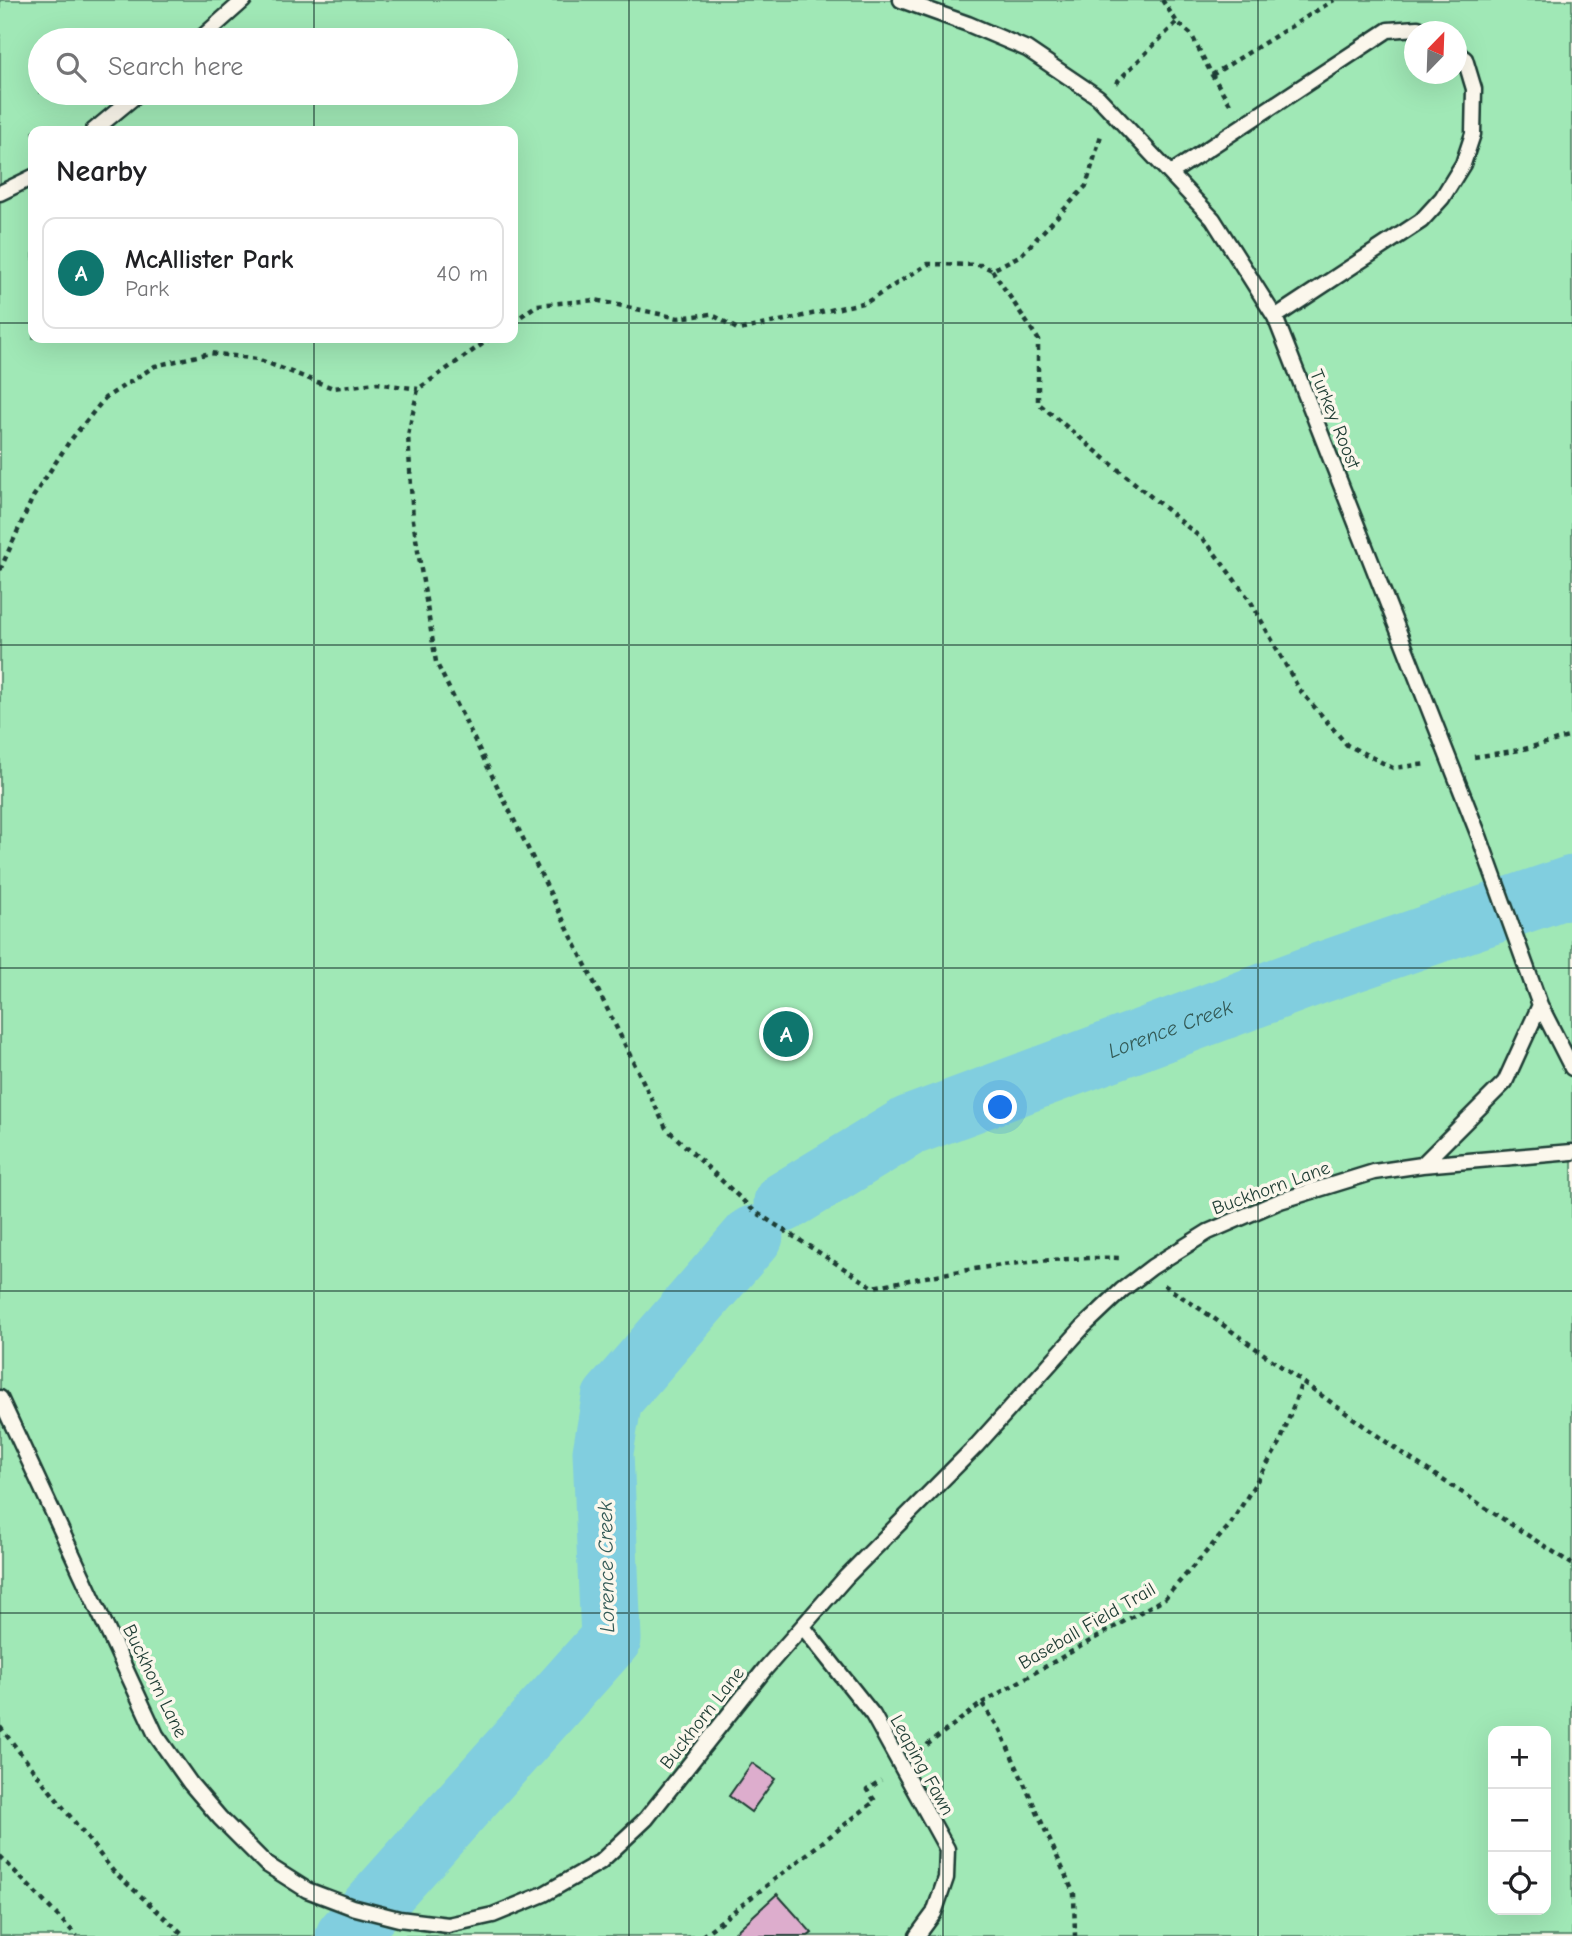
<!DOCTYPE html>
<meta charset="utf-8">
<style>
:root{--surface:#fff;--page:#f2f2f2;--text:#202124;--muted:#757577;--line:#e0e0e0;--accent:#0f766e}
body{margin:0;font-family:"Comic Neue",sans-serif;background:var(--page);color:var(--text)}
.controls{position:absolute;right:21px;bottom:21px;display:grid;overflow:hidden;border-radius:14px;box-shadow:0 7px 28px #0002}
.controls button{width:63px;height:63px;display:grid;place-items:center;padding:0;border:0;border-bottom:2px solid var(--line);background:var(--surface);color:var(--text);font:35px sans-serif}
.compass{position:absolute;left:1404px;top:21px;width:63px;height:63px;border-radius:50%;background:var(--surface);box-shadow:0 7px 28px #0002;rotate:23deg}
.you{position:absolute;left:1001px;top:1108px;width:24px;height:24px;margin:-18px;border:5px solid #fff;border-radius:50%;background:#1a73e8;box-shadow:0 0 0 10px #1a73e833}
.badge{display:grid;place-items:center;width:46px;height:46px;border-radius:50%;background:var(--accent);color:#fff;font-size:23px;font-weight:700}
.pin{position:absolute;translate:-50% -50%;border:4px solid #fff;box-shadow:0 2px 7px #0006}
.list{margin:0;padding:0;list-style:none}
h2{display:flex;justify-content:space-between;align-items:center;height:91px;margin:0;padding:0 28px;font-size:30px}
h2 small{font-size:23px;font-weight:400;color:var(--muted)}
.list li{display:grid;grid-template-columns:46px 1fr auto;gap:21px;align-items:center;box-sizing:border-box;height:112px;margin:0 14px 14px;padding:0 14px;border:2px solid var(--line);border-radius:14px}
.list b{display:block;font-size:26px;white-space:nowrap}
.list p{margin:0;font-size:23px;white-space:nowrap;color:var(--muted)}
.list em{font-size:23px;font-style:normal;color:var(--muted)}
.icon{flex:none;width:38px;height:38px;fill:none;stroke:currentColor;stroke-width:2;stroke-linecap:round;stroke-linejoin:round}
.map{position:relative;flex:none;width:1572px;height:1936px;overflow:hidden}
.search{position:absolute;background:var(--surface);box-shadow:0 7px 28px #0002;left:28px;top:28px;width:490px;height:77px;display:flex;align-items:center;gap:18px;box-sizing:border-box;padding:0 24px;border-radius:38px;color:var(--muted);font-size:26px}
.panel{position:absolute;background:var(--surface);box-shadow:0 7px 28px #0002;left:28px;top:126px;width:490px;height:217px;border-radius:14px}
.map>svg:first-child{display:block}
</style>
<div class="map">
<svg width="1572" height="1936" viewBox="0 0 1572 1936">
<rect width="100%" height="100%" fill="#fbf7ec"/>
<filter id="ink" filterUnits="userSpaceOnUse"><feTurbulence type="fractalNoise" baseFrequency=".0143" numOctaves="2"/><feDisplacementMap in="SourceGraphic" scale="14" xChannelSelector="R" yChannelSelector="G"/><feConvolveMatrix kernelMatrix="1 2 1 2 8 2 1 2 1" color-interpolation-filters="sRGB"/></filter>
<g filter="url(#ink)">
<path fill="#a0e8b6" stroke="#609275" stroke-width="2" fill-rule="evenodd" d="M 0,0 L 1572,0 L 1572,1936 L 0,1936 ZM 1414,32 L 1456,32 L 1456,74 L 1414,74 ZM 40,40 L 506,40 L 506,93 L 40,93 ZM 33,131 L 513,131 L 513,338 L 33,338 ZM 1493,1731 L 1546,1731 L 1546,1910 L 1493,1910 Z"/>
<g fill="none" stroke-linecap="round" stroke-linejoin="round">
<g stroke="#81cedf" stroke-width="61">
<path id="s1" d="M 784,1202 L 909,1126 L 1320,973 L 1572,886"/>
<path d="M 346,1936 L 611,1639 L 603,1452 L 612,1399 L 753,1236"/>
</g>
</g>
<path fill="#ddadcd" stroke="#1f3d34" stroke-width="2" d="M 752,1763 L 775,1779 L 751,1812 L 729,1796 Z
M 777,1894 L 812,1933 L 808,1936 L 731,1936 Z"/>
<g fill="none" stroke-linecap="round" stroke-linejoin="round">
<g stroke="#1f3d34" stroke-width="19">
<path id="lane" d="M 901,0 L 968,24 L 1027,49 L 1098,97 L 1213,219 L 1275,317 L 1479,836 L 1540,1005 L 1572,1068
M 199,40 L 244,0
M 93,131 L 139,93
M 1171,173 L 1388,30 L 1418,28 L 1426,32
M 0,193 L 33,177
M 1275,317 L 1421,221 L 1442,198 L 1463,164 L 1473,134 L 1474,89 L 1465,59 L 1456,52
M 1422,1165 L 1505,1082 L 1540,1005
M 0,1398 L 156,1735 L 190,1783 L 220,1818 L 266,1864 L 307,1890 L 352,1907 L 399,1919 L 448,1925 L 493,1915 L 544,1894 L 600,1862 L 646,1819 L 765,1669 L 846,1577 L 977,1445 L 1083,1327 L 1122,1290 L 1152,1267 L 1208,1232 L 1280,1201 L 1374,1172 L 1422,1165 L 1572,1152
M 803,1627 L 873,1715 L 947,1849 L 946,1878 L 934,1913 L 917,1936"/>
</g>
<path stroke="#1f3d34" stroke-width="4.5" stroke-dasharray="5 5" stroke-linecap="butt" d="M 1162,0 L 1177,22 L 1191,34 L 1212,75 L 1232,107
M 1212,75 L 1334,0
M 1116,83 L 1177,22
M 992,270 L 1038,339 L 1038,403 L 1207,543 L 1251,602 L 1299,689 L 1347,745 L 1393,768 L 1427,764
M 513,322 L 537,305 L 595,300 L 678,318 L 711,314 L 739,330 L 867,302 L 928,264 L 981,265 L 992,270 L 1021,255 L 1086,186 L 1101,135
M 491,338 L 418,389 L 408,435 L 413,520 L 436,662 L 666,1128 L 754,1211 L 873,1287 C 954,1271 1039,1256 1123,1258
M 0,570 L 33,497 L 69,442 L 105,398 L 155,366 L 210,353 L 257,359 L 333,388 L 377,383 L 418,389
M 1474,757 L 1520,750 L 1572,736
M 1164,1285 L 1212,1317 L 1406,1456 L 1572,1564
M 982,1703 L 1165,1598 L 1230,1525 L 1280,1443 L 1302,1382
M 0,1727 L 113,1871 L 185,1936
M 919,1751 L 982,1703 L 1000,1730 L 1074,1894 L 1075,1936
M 0,1856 L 77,1936
M 702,1936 L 875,1801 L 867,1790 L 881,1780"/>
<use href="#lane" stroke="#fbf7ec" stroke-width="14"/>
</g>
</g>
<path fill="none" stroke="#1f3d34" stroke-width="2" stroke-opacity="0.55" d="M 314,0 L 314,40M 629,0 L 629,1936M 943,0 L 943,1936M 1258,0 L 1258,1936M 314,93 L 314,131M 0,323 L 33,323M 513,323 L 1572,323M 314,338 L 314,1936M 0,645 L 1572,645M 0,968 L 1572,968M 0,1291 L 1572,1291M 0,1613 L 1572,1613"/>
<g text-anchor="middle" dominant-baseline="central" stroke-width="7" stroke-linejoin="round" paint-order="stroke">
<g font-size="19" fill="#1f3d34" stroke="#fbf7ec">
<text transform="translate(1335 419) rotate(68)">Turkey Roost</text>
<text transform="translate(1271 1188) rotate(-20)">Buckhorn Lane</text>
<text transform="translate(1087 1626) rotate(-30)">Baseball Field Trail</text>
<text transform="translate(155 1681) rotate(64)">Buckhorn Lane</text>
<text transform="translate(702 1718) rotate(-52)">Buckhorn Lane</text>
<text transform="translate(922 1765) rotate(61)">Leaping Fawn</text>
</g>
<g font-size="21" font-style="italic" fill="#335a56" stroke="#fbf7ec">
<text stroke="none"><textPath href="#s1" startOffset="425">Lorence Creek</textPath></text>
<text transform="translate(606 1567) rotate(-91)">Lorence Creek</text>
</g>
</g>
</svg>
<div class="controls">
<button>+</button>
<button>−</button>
<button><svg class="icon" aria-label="locate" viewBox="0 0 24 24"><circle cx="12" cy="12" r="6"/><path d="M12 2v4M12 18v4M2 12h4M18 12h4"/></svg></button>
</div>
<svg class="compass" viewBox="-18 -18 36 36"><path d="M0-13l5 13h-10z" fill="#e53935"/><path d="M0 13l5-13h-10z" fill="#757577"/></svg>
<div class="you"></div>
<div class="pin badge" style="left:786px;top:1034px">A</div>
<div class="search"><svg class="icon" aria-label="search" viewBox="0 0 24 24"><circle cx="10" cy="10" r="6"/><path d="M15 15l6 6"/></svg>Search here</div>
<section class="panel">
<h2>Nearby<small></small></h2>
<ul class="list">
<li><span class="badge">A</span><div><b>McAllister Park</b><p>Park</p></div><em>40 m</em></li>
</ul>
</section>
</div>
